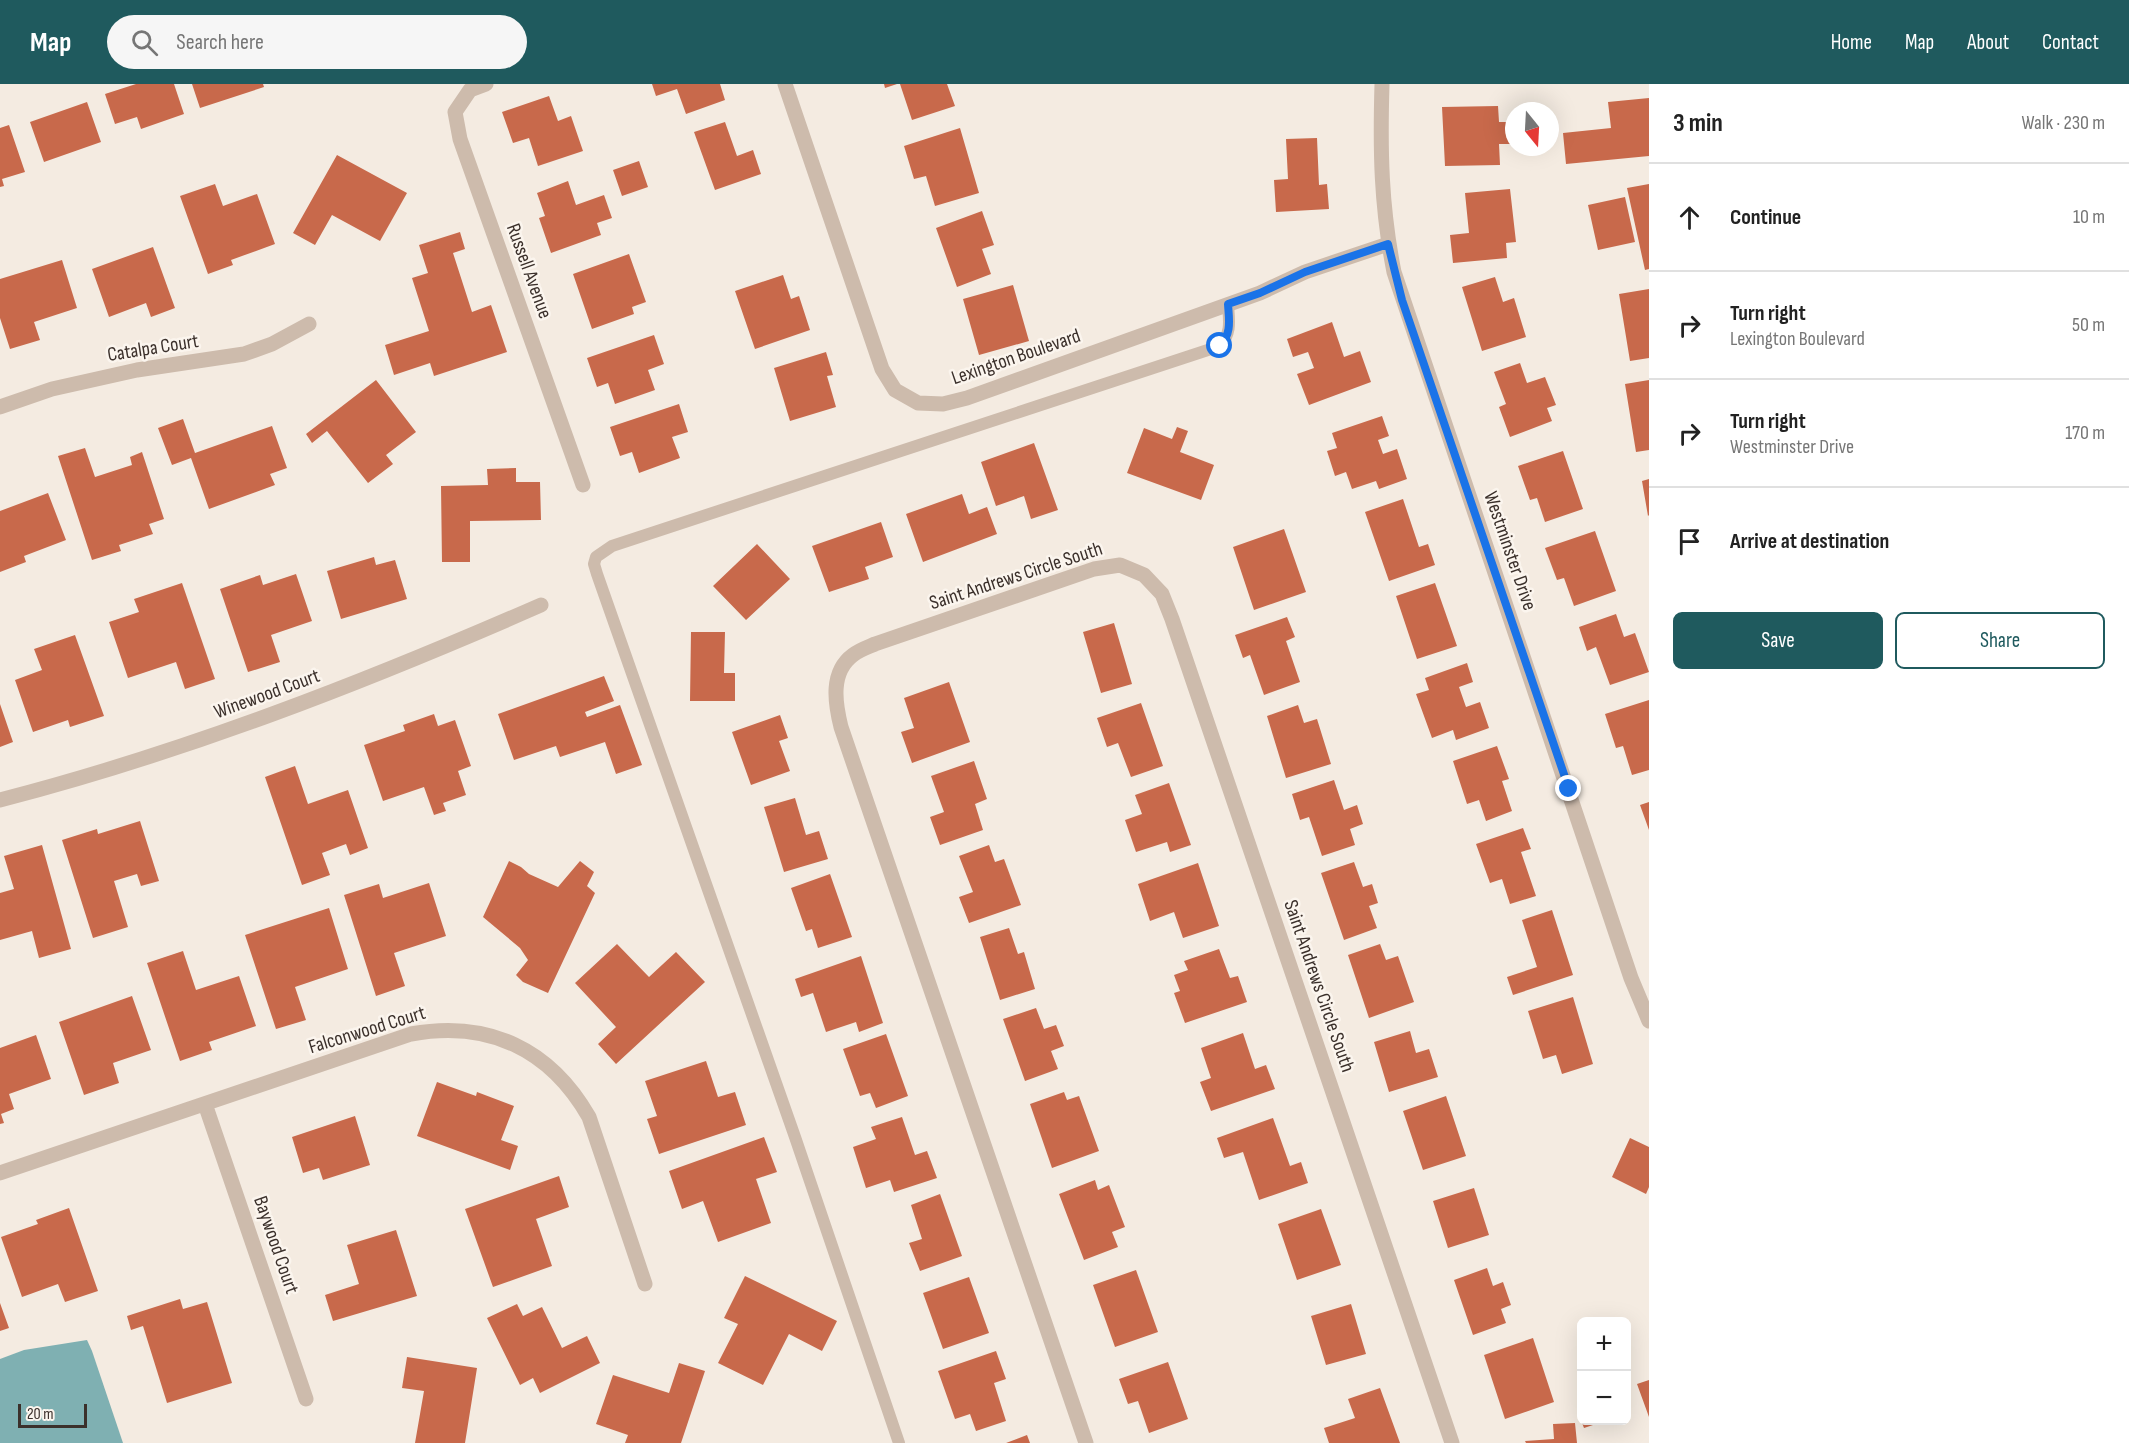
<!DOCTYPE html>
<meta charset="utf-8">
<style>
:root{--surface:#fff;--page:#f6f6f6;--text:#222;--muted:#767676;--line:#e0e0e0;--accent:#1f5a5e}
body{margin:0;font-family:"Sofia Sans Condensed",sans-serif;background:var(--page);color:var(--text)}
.controls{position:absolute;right:18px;bottom:18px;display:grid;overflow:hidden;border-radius:9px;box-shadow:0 6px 24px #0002}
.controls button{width:54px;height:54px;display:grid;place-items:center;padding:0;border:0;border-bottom:2px solid var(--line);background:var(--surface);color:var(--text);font:30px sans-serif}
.compass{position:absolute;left:1505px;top:18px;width:54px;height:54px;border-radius:50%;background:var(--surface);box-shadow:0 6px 24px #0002;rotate:162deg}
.scale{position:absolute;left:18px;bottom:15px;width:69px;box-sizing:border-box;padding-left:6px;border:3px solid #3b302b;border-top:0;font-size:16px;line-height:21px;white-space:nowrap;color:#3b302b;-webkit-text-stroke:4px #fbf5ee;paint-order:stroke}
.stop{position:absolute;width:18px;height:18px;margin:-14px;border:4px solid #1a73e8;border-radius:50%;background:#fff}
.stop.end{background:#1a73e8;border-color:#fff;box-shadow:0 2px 6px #0008}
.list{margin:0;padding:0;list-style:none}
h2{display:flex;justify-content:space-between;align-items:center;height:78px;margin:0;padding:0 24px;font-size:26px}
h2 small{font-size:20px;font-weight:400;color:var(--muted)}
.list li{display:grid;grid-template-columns:39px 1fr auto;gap:18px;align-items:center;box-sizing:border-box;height:108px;padding:0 24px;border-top:2px solid var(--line)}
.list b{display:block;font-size:22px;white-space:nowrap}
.list p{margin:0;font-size:20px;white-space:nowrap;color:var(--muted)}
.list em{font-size:20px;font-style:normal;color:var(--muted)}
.actions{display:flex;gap:12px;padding:18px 24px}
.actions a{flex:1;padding:14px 0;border:2px solid var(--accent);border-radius:9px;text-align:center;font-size:21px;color:var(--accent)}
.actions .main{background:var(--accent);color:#fff}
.icon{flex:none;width:33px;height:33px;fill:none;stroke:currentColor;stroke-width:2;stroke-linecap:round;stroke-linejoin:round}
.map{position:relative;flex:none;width:1649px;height:1359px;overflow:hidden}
header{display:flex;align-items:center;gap:36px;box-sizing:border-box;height:84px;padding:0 30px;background:var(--accent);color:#fff}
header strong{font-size:28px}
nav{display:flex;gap:33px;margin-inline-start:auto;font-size:21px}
.search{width:420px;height:54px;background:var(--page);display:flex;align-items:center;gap:15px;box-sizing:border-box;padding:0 21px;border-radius:33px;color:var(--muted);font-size:22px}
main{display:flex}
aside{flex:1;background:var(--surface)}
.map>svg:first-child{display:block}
</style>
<header>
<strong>Map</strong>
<div class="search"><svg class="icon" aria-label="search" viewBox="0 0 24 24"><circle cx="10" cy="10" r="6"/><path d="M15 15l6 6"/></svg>Search here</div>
<nav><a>Home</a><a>Map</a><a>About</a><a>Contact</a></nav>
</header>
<main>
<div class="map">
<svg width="1649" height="1359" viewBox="0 0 1649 1359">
<rect width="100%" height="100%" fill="#f4ebe1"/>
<path fill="#7fb0b2" d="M 87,1256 L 92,1267 L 123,1359 L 0,1359 L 0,1275 L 24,1266 Z"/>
<path fill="#c8694b" d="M 136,0 L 174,0 L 184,30 L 141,45 L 137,33 L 115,40 L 105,10 Z
M 192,0 L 263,0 L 264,3 L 200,24 Z
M 652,0 L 720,0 L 725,16 L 686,30 L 677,5 L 656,12 Z
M 884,0 L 897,0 L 885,4 Z
M 900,0 L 947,0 L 955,22 L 912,36 Z
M 549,12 L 558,37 L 571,32 L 583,67 L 538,82 L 529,54 L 513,59 L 502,28 Z
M 1649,14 L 1649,72 L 1566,80 L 1563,49 L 1611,44 L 1608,18 Z
M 87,18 L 101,58 L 44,78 L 30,38 Z
M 1498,22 L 1499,38 L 1509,38 L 1510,60 L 1499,60 L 1500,81 L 1445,82 L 1442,23 Z
M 725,38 L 737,72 L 753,66 L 761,90 L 715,106 L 694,48 Z
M 9,41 L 25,88 L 2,95 L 4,102 L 0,103 L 0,44 Z
M 960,44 L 979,109 L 935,122 L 926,92 L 914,95 L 904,62 Z
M 1317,54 L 1319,101 L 1327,100 L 1329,125 L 1276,128 L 1274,96 L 1288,95 L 1286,55 Z
M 337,71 L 407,109 L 380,157 L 332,131 L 315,161 L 293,149 Z
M 639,77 L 648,103 L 622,112 L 613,86 Z
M 568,97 L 576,121 L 604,111 L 612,134 L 597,139 L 601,151 L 551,169 L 539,134 L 545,132 L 537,109 Z
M 215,100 L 223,122 L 257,110 L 275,160 L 231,176 L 233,181 L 208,190 L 180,112 Z
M 1649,100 L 1649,185 L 1645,186 L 1627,104 Z
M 1510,105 L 1516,158 L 1506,159 L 1507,174 L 1453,179 L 1450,151 L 1469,149 L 1465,109 Z
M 1625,113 L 1635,158 L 1598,166 L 1588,121 Z
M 982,127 L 994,161 L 982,165 L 991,190 L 957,203 L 936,144 Z
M 460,148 L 465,165 L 453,169 L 472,228 L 491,221 L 507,268 L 434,292 L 430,279 L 394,291 L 385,261 L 429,247 L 412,194 L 428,189 L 419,161 Z
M 153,163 L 175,224 L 151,233 L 146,219 L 109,233 L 92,185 Z
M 629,170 L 646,218 L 632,223 L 634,230 L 592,245 L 573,190 Z
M 62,176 L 77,224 L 34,238 L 40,256 L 10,265 L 0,234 L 0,195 Z
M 783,191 L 791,215 L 799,212 L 810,246 L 755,265 L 735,207 Z
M 1495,193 L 1503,218 L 1514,214 L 1526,253 L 1482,267 L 1462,203 Z
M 1013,201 L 1029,257 L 979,271 L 963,215 Z
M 1649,205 L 1649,274 L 1630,277 L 1619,210 Z
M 1332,238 L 1344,273 L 1360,267 L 1371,298 L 1309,321 L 1297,290 L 1314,284 L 1308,268 L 1293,273 L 1287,255 Z
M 654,251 L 664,280 L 648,286 L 655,306 L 615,320 L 608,299 L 597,303 L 587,274 Z
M 826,268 L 833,291 L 827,292 L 836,323 L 790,337 L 774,284 Z
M 1520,279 L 1527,299 L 1545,293 L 1556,321 L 1547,324 L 1552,337 L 1510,353 L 1499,323 L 1506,320 L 1494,288 Z
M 376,296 L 416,348 L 386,371 L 393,380 L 368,399 L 327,347 L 312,359 L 306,350 Z
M 1649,296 L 1649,366 L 1636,368 L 1625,300 Z
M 679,320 L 688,348 L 672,353 L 680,374 L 639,389 L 632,368 L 620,372 L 610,343 Z
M 1382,332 L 1389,352 L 1378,356 L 1383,370 L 1397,365 L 1407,395 L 1379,405 L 1376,397 L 1352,405 L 1346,388 L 1335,392 L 1327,367 L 1337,364 L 1332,349 Z
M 183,335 L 195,369 L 272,342 L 287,384 L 270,390 L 275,401 L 209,425 L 191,374 L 172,381 L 158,344 Z
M 1177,343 L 1188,347 L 1180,368 L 1214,381 L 1201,416 L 1127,389 L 1144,344 L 1172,355 Z
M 1034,359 L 1058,426 L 1031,435 L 1024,412 L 996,422 L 981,378 Z
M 85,364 L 95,393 L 132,381 L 130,373 L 142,368 L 164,435 L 149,440 L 153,450 L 119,461 L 121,467 L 92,476 L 58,372 Z
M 1563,367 L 1583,425 L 1545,438 L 1537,414 L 1530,416 L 1518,382 Z
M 516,384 L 516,398 L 540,398 L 541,436 L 470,437 L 470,478 L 442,478 L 441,402 L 488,401 L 487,385 Z
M 1649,395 L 1649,431 L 1648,432 L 1642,397 Z
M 48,409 L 66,456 L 24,472 L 26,478 L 0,488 L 0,427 Z
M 962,410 L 969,430 L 987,423 L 997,450 L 923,478 L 906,430 Z
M 1403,415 L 1419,463 L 1428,460 L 1435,481 L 1389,497 L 1365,428 Z
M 881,438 L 893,473 L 865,483 L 869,495 L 829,508 L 812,462 Z
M 1284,445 L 1306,508 L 1254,526 L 1233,463 Z
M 1595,447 L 1616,507 L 1574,522 L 1564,494 L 1557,496 L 1545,464 Z
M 757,460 L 790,495 L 746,536 L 713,502 Z
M 374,473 L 376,481 L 395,476 L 407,515 L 341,535 L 327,487 Z
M 296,490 L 312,537 L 271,551 L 280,578 L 248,588 L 220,505 L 260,491 L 263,501 Z
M 182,499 L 215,595 L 185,605 L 176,578 L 128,594 L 109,538 L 139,528 L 134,515 Z
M 1435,499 L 1457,562 L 1417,575 L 1396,512 Z
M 1616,530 L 1624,553 L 1635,549 L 1649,588 L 1610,601 L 1596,563 L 1587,567 L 1579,543 Z
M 1287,533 L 1295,553 L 1286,557 L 1300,598 L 1264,611 L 1250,571 L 1243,574 L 1235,551 Z
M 1114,539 L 1132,600 L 1101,609 L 1083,548 Z
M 691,548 L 725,548 L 724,589 L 735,589 L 735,617 L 690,617 Z
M 75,551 L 104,632 L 70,643 L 68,636 L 33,648 L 15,596 L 42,586 L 34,565 Z
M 1467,579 L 1473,598 L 1459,603 L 1466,623 L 1480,618 L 1489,644 L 1456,656 L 1453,646 L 1432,654 L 1416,610 L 1429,606 L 1425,594 Z
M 604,592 L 614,617 L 585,628 L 587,633 L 620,621 L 642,681 L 616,690 L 605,658 L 560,673 L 556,662 L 514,676 L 498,630 Z
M 949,598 L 970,658 L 912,679 L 901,648 L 914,644 L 904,614 Z
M 1649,616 L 1649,686 L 1632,691 L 1623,662 L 1616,664 L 1605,630 Z
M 1141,619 L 1163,682 L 1131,693 L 1118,659 L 1107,663 L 1097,634 Z
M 0,620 L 13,658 L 0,663 Z
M 1298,621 L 1304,639 L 1317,635 L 1331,680 L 1286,694 L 1267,632 Z
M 434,630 L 438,642 L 455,636 L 471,682 L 458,687 L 466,711 L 443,719 L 446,727 L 434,731 L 424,703 L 383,717 L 364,661 L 405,647 L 403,641 Z
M 780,631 L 788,654 L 779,657 L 790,687 L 751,701 L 732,648 Z
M 1497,662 L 1509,695 L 1502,697 L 1512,727 L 1486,737 L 1479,716 L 1467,720 L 1453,677 Z
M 974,677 L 987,715 L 975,720 L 983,746 L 940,761 L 930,733 L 944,728 L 931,692 Z
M 295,682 L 308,720 L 348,706 L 368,764 L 350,771 L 346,760 L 322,769 L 330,791 L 302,801 L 265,693 Z
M 1334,696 L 1344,726 L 1357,721 L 1363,740 L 1350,745 L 1355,761 L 1322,772 L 1309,733 L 1300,736 L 1292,710 Z
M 1169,699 L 1191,761 L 1170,768 L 1167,758 L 1136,768 L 1125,736 L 1142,730 L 1135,711 Z
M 795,714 L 806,751 L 819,747 L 828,775 L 784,788 L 764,723 Z
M 1649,718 L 1649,746 L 1640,721 Z
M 140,737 L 159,797 L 141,802 L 137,790 L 114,797 L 128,843 L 93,854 L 62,756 L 97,745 L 98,750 Z
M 1523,744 L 1531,765 L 1521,768 L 1536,812 L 1510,820 L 1502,795 L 1490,799 L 1476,760 Z
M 42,761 L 71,865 L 39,874 L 32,847 L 0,856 L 0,809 L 14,805 L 4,772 Z
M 989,761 L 995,778 L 1004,775 L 1021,821 L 969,839 L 959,813 L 973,808 L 959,772 Z
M 509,777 L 521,783 L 529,790 L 558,803 L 580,777 L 594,788 L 587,802 L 595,809 L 548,909 L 523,898 L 516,891 L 528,876 L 520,864 L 483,833 Z
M 1354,778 L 1363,803 L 1372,800 L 1378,819 L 1369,822 L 1377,844 L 1344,856 L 1321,789 Z
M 1198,779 L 1219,842 L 1183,854 L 1174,828 L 1150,837 L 1138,800 Z
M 830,790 L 852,853 L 818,864 L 812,845 L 806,847 L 791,804 Z
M 429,799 L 446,852 L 394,869 L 405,902 L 376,912 L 344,811 L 379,800 L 383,814 Z
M 329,824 L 348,885 L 295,903 L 306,936 L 276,945 L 245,851 Z
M 1552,826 L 1573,891 L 1513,911 L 1507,893 L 1537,883 L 1522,836 Z
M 1009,844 L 1018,870 L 1024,868 L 1035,905 L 1000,916 L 980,853 Z
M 617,860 L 649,893 L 676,868 L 705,898 L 616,980 L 598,960 L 616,943 L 575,899 Z
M 1380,860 L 1386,876 L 1398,872 L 1414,918 L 1369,934 L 1348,871 Z
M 1219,865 L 1230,894 L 1238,892 L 1247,918 L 1185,939 L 1174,909 L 1180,907 L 1174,891 L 1188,886 L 1184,877 Z
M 183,867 L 196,906 L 239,892 L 256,942 L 209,958 L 212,966 L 180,977 L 147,879 Z
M 861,872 L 883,939 L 859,948 L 856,938 L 826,948 L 813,909 L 801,913 L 795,895 Z
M 132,912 L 151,966 L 113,979 L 119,999 L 84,1011 L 59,938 Z
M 1573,913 L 1593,980 L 1562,990 L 1556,971 L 1543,975 L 1528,927 Z
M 1036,924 L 1044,945 L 1056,941 L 1064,962 L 1051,967 L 1058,985 L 1025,997 L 1003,935 Z
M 1410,947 L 1416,969 L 1429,965 L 1438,993 L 1389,1008 L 1374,958 Z
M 1243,949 L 1255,985 L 1266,981 L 1275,1005 L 1211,1027 L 1200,998 L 1211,994 L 1201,964 Z
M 886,950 L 908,1012 L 876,1024 L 870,1009 L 860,1012 L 843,965 Z
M 36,951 L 51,995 L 9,1010 L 14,1025 L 1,1030 L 4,1039 L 0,1040 L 0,964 Z
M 706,977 L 718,1013 L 735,1008 L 746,1041 L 659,1070 L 647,1035 L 657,1032 L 645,997 Z
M 437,998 L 476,1012 L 477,1008 L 514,1022 L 501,1056 L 518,1062 L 510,1086 L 417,1052 Z
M 1064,1008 L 1067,1016 L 1079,1012 L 1099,1067 L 1052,1084 L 1030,1020 Z
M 1446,1012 L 1466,1072 L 1423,1086 L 1403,1027 Z
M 355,1032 L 370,1081 L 323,1096 L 319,1084 L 303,1089 L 292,1053 Z
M 902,1033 L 915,1071 L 927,1067 L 937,1094 L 894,1108 L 890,1096 L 866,1104 L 853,1063 L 876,1055 L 871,1043 Z
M 1273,1034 L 1290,1082 L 1301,1078 L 1308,1099 L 1259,1116 L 1243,1068 L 1224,1074 L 1217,1054 Z
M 764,1053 L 777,1088 L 756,1095 L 771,1139 L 718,1158 L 703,1117 L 682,1125 L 669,1087 Z
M 1630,1054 L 1649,1063 L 1649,1103 L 1646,1110 L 1612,1093 Z
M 559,1092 L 569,1123 L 536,1135 L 552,1182 L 493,1203 L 465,1125 Z
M 1095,1096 L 1098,1106 L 1109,1101 L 1125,1143 L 1112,1148 L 1118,1163 L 1084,1176 L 1059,1110 Z
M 1474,1104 L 1489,1151 L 1448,1164 L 1433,1117 Z
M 940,1110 L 962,1172 L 920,1187 L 909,1159 L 922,1155 L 911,1121 Z
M 69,1124 L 98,1207 L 65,1218 L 58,1200 L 22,1213 L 1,1153 L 38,1140 L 36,1136 Z
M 1321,1125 L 1341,1181 L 1297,1196 L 1278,1140 Z
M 396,1146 L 417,1212 L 333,1237 L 325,1211 L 359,1200 L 347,1161 Z
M 1487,1184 L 1493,1202 L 1503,1198 L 1511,1221 L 1501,1225 L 1506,1239 L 1473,1251 L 1454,1196 Z
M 1136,1186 L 1158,1248 L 1115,1263 L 1093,1201 Z
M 745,1192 L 837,1237 L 822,1267 L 789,1250 L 763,1301 L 718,1279 L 738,1240 L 724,1234 Z
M 969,1193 L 989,1249 L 943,1265 L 923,1209 Z
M 180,1215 L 183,1225 L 207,1218 L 232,1299 L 167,1319 L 143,1242 L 131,1246 L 127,1232 Z
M 0,1219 L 9,1244 L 0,1247 Z
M 517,1220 L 523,1232 L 542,1223 L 562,1264 L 587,1252 L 600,1279 L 540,1309 L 533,1294 L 520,1301 L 487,1234 Z
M 1351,1220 L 1366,1270 L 1326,1281 L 1311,1232 Z
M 1533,1254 L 1554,1318 L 1505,1335 L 1484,1271 Z
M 996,1267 L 1006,1295 L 994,1299 L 1006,1337 L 976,1347 L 970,1330 L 955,1335 L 938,1287 Z
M 407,1273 L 477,1284 L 465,1359 L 415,1359 L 424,1307 L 402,1304 Z
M 1168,1278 L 1188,1335 L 1149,1349 L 1138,1317 L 1128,1320 L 1119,1295 Z
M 679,1279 L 705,1287 L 681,1359 L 625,1359 L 628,1351 L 596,1340 L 613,1291 L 669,1309 Z
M 1649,1296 L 1649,1333 L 1637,1300 Z
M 1380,1304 L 1400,1359 L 1329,1359 L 1324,1344 L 1355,1334 L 1348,1315 Z
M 1582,1324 L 1582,1336 L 1605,1337 L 1584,1344 L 1577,1326 Z
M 1575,1339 L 1577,1359 L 1526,1359 L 1525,1357 L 1554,1355 L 1553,1340 Z
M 1027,1351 L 1030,1359 L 1006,1359 Z"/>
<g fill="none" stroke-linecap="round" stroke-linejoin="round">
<path stroke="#cdbbac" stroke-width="12" d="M 899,1359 L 795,1053 L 597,490 L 594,480 L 596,473 L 612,462 L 1220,262 C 1232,249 1229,236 1228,221"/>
<path stroke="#cdbbac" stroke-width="15" d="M 486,0 L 470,6 L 455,28 L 460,55 L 583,401
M 785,0 L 882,285 L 895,306 L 918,319 L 943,320 L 967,314 L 1260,209 L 1305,188 L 1388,160
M 1382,0 C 1380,67 1381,122 1394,188 L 1631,894 L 1649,937
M 0,323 L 52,305 L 137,286 L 244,270 L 272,260 L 309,240
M 0,716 C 186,668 365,598 541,521
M 205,1020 L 306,1315
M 0,1089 L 411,950 C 489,936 550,965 589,1033 L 645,1200
M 1086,1359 L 841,643 C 835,619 830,588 853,571 C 859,566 868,563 875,560 L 1094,485 L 1120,481 L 1144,491 L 1162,510 L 1172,535 L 1452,1359"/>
</g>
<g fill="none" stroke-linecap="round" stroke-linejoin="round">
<path stroke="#1a73e8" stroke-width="8" d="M 1220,262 C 1232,249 1229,236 1228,220 L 1260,209 L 1305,188 L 1388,160 L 1402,216 L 1569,705"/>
</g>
<g text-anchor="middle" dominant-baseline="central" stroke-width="5" stroke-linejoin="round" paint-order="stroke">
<g font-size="20" fill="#3b302b" stroke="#fbf5ee">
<text transform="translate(529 187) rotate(70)">Russell Avenue</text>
<text transform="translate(153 264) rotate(-9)">Catalpa Court</text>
<text transform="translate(1016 273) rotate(-19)">Lexington Boulevard</text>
<text transform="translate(1510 467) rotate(71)">Westminster Drive</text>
<text transform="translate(1016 492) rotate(-18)">Saint Andrews Circle South</text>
<text transform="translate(267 610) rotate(-20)">Winewood Court</text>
<text transform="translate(1319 902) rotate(71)">Saint Andrews Circle South</text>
<text transform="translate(367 946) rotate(-17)">Falconwood Court</text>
<text transform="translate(276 1161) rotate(71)">Baywood Court</text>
</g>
</g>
</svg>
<div class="controls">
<button>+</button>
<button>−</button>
</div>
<svg class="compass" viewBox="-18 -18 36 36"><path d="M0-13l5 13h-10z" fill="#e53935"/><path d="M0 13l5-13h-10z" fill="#767676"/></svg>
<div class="scale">20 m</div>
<div class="stop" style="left:1220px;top:262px"></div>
<div class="stop end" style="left:1569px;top:705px"></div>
</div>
<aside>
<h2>3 min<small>Walk · 230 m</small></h2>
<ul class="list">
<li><svg class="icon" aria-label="ahead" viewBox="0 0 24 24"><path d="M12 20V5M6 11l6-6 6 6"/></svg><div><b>Continue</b></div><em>10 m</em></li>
<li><svg class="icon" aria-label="right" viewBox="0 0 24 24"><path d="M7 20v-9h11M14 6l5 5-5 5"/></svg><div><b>Turn right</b><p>Lexington Boulevard</p></div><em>50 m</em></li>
<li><svg class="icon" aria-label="right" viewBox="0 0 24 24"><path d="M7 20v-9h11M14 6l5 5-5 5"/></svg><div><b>Turn right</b><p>Westminster Drive</p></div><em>170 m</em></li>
<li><svg class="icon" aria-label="arrive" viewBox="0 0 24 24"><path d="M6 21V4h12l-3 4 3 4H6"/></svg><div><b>Arrive at destination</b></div></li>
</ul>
<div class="actions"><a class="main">Save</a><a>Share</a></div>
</aside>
</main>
